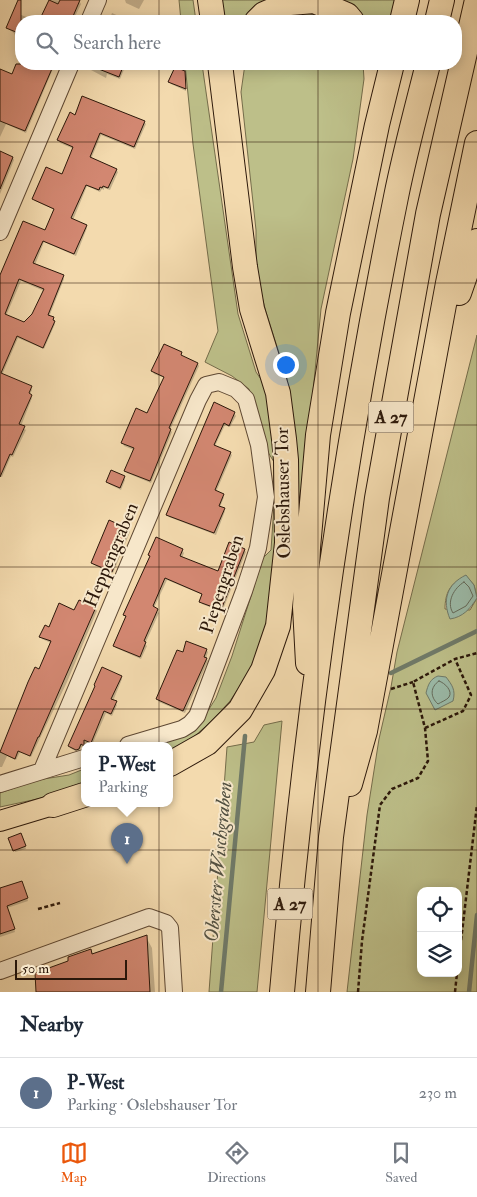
<!DOCTYPE html>
<meta charset="utf-8">
<style>
:root{--surface:#fff;--page:#f6f6f7;--text:#1f2937;--muted:#747a83;--line:#e0e1e3;--accent:#ea580c}
body{margin:0;font-family:"IM FELL Double Pica",serif;background:var(--page);color:var(--text)}
.controls{position:absolute;right:15px;bottom:15px;display:grid;overflow:hidden;border-radius:10px;box-shadow:0 2px 12px #0003}
.controls button{width:45px;height:45px;display:grid;place-items:center;padding:0;border:0;border-bottom:1px solid var(--line);background:var(--surface);color:var(--text);font:25px sans-serif}
.scale{position:absolute;left:15px;bottom:12px;width:112px;box-sizing:border-box;padding-left:5px;border:2px solid #2c180a;border-top:0;font-size:14px;line-height:18px;white-space:nowrap;color:#2c180a;-webkit-text-stroke:4px #f7e7ca;paint-order:stroke}
.you{position:absolute;left:285px;top:364px;width:18px;height:18px;margin:-12px;border:4px solid #fff;border-radius:50%;background:#1a73e8;box-shadow:0 0 0 8px #1a73e833}
.badge{display:grid;place-items:center;width:32px;height:32px;border-radius:50%;background:var(--accent);color:#fff;font-size:16px;font-weight:700}
.pin{position:absolute;translate:-50% -41px;filter:drop-shadow(0 1px 2px #0008)}
.pin::after{content:'';position:absolute;top:26px;width:18px;height:15px;background:inherit;clip-path:polygon(0 0,100% 0,50% 100%)}
.popup{position:absolute;left:81px;top:742px;width:92px;height:65px;box-sizing:border-box;display:grid;place-content:center;border-radius:10px;background:var(--surface);filter:drop-shadow(0 1px 4px #0005);font-size:16px;white-space:nowrap;color:var(--muted)}
.popup b{font-size:19px;color:var(--text)}
.popup::after{content:'';position:absolute;left:50%;top:100%;margin-left:-10px;border:10px solid transparent;border-top-color:var(--surface)}
.list{margin:0;padding:0;list-style:none}
h2{display:flex;justify-content:space-between;align-items:center;height:65px;margin:0;padding:0 20px;font-size:21px}
h2 small{font-size:16px;font-weight:400;color:var(--muted)}
.list li{display:grid;grid-template-columns:32px 1fr auto;gap:15px;align-items:center;box-sizing:border-box;height:70px;padding:0 20px;border-top:1px solid var(--line)}
.list b{display:block;font-size:19px;white-space:nowrap}
.list p{margin:0;font-size:16px;white-space:nowrap;color:var(--muted)}
.list em{font-size:16px;font-style:normal;color:var(--muted)}
.icon{flex:none;width:28px;height:28px;fill:none;stroke:currentColor;stroke-width:2;stroke-linecap:round;stroke-linejoin:round}
.map{position:relative;flex:none;width:477px;height:992px;overflow:hidden}
.search{position:absolute;background:var(--surface);box-shadow:0 2px 12px #0003;left:15px;right:15px;top:15px;height:55px;display:flex;align-items:center;gap:12px;box-sizing:border-box;padding:0 18px;border-radius:20px;color:var(--muted);font-size:19px}
.sheet{height:135px;background:var(--surface)}
nav{display:flex;justify-content:space-around;align-items:center;box-sizing:border-box;height:70px;border-top:1px solid var(--line);background:var(--surface);font-size:14px;color:var(--muted)}
nav a{display:grid;justify-items:center;gap:2px}
nav .on{color:var(--accent)}
.map>svg:first-child{display:block}
</style>
<div class="map">
<svg width="477" height="992" viewBox="0 0 477 992">
<rect width="100%" height="100%" fill="#f3daae"/>
<filter id="stains"><feTurbulence type="fractalNoise" baseFrequency=".004" numOctaves="4"/><feColorMatrix values="0 0 0 0 .2 0 0 0 0 .09 0 0 0 0 .02 0 0 0 .5 -.17"/></filter>
<radialGradient id="worn" r=".72"><stop offset=".6" stop-color="#630" stop-opacity="0"/><stop offset="1" stop-color="#630" stop-opacity=".3"/></radialGradient>
<path fill="#bdbf89" stroke="#746c4a" fill-rule="evenodd" d="M 179,0 L 193,0 L 196,21 L 181,21 Z
M 219,0 L 278,0 L 246,21 L 222,21 Z
M 333,0 L 400,0 L 395,21 L 364,21 L 352,9 Z
M 301,13 L 325,16 L 334,21 L 277,21 Z
M 185,64 L 202,64 L 238,314 L 256,372 L 269,391 L 277,444 L 277,534 L 268,616 L 259,652 L 244,680 L 230,701 L 212,721 L 190,740 L 170,753 L 170,745 L 147,745 L 204,717 L 216,698 L 232,656 L 263,558 L 271,550 L 274,505 L 274,462 L 263,444 L 249,389 L 232,376 L 205,362 L 218,331 L 193,144 Z
M 245,64 L 363,64 L 364,79 L 353,159 L 321,309 L 299,537 L 297,454 L 287,378 L 266,312 L 256,274 L 256,230 L 241,92 Z
M 477,335 L 477,597 L 474,585 L 466,576 C 450,583 445,593 445,609 L 470,610 L 477,598 L 477,992 L 347,992 L 367,815 L 379,739 L 391,687 L 397,652 ZM 421,891 L 458,891 L 458,973 L 421,973 Z
M 282,721 L 257,992 L 209,992 L 227,747 L 254,742 L 264,725 Z
M 84,769 L 84,786 L 56,795 L 0,807 L 0,793 L 37,780 L 69,775 Z"/>
<path fill="#9bbba9" stroke="#6f7a69" d="M 466,575 L 474,585 L 477,598 C 470,609 463,617 450,619 C 442,600 447,584 466,575 Z
M 438,676 L 446,677 C 452,685 456,690 453,701 L 435,710 L 426,693 C 428,685 430,679 438,676 Z"/>
<path fill="#0003" fill-rule="evenodd" d="M 49,0 L 79,1 L 81,4 L 73,21 L 40,21 Z
M 125,0 L 144,0 L 139,9 L 126,3 Z
M 14,12 L 36,21 L 21,21 L 21,39 L 15,36 L 14,33 L 7,28 Z
M 112,13 L 125,19 L 127,21 L 109,21 Z
M 22,64 L 55,64 L 26,133 L 6,124 L 0,137 L 0,70 L 13,76 L 17,74 Z
M 91,64 L 131,64 L 129,69 L 125,67 L 120,79 L 107,74 L 106,78 L 91,70 L 89,68 Z
M 184,72 L 186,75 L 186,91 L 171,84 L 170,82 Z
M 76,116 L 144,122 L 146,124 L 135,149 L 101,135 L 91,159 L 116,170 L 118,172 L 110,190 L 104,188 L 104,190 L 102,189 L 100,192 L 87,186 L 73,220 L 86,226 L 87,228 L 76,256 L 44,242 L 35,265 L 63,276 L 64,279 L 49,317 L 53,318 L 55,324 L 44,349 L 18,338 L 2,375 L 31,387 L 32,390 L 30,394 L 32,398 L 21,426 L 26,430 L 13,457 L 11,456 L 2,477 L 0,476 L 0,279 L 45,232 L 55,210 L 35,201 L 33,199 L 63,176 L 74,149 L 60,143 L 59,140 ZM 21,281 L 44,291 L 34,315 L 24,324 L 6,316 Z
M 0,152 L 13,158 L 14,160 L 0,194 Z
M 181,353 L 182,357 L 198,364 L 199,366 L 170,430 L 172,432 L 151,483 L 127,473 L 126,470 L 134,450 L 124,446 L 123,443 L 148,415 L 165,378 L 154,374 L 153,371 Z
M 214,404 L 234,413 L 236,416 L 230,427 L 225,425 L 215,446 L 230,453 L 232,455 L 216,492 L 224,497 L 220,507 L 225,511 L 216,535 L 169,517 L 168,515 Z
M 124,477 L 125,480 L 121,490 L 109,484 L 108,482 Z
M 109,522 L 129,530 L 130,532 L 113,573 L 94,565 L 92,563 Z
M 156,539 L 182,550 L 184,553 L 182,558 L 218,573 L 244,550 L 246,552 L 222,612 L 202,604 L 201,602 L 203,595 L 167,580 L 154,608 L 159,613 L 145,644 L 147,646 L 141,659 L 116,648 L 114,645 L 126,618 L 125,615 L 151,558 Z
M 95,608 L 97,611 L 67,682 L 31,757 L 20,752 L 16,760 L 7,756 L 2,767 L 0,767 L 0,753 L 29,683 L 40,670 L 51,643 L 42,639 L 41,636 L 49,628 L 75,611 Z
M 206,650 L 208,652 L 206,658 L 208,661 L 185,713 L 159,702 L 158,699 L 183,653 Z
M 121,676 L 122,679 L 113,701 L 117,705 L 112,716 L 106,713 L 92,745 L 82,746 L 78,752 L 70,748 L 69,746 Z
M 22,837 L 26,849 L 15,852 L 14,850 Z
M 22,882 L 28,901 L 7,908 L 15,932 L 0,937 L 0,889 Z
M 146,937 L 152,948 L 155,992 L 37,992 L 70,962 L 91,950 L 93,954 Z"/>
<g fill="none" stroke-linecap="round" stroke-linejoin="round">
<path stroke="#646a5a" stroke-width="1" d="M 464,582 L 469,587 L 473,596 L 466,606 L 453,613 C 446,602 454,588 464,582 Z
M 439,681 C 445,683 453,691 449,697 C 447,700 441,702 438,704 C 430,697 430,687 439,681 Z"/>
<path stroke="#6f7a69" stroke-width="4.5" d="M 391,673 L 477,631
M 221,992 L 245,736
M 469,992 L 477,915"/>
</g>
<path fill="#d28771" stroke="#2c180a" fill-rule="evenodd" d="M 18,0 L 21,0 L 21,34 L 6,28 Z
M 49,0 L 58,4 L 60,0 L 80,0 L 71,21 L 39,21 Z
M 16,64 L 54,64 L 25,131 L 0,121 L 0,69 L 12,74 Z
M 86,64 L 124,64 L 119,77 Z
M 175,67 L 185,71 L 186,89 L 168,82 Z
M 82,96 L 145,121 L 134,147 L 100,133 L 90,157 L 117,169 L 108,188 L 103,186 L 102,188 L 100,187 L 99,190 L 86,185 L 71,218 L 87,225 L 74,254 L 43,241 L 33,263 L 64,275 L 48,315 L 54,317 L 53,320 L 55,321 L 43,348 L 17,336 L 1,373 L 32,386 L 29,393 L 32,395 L 19,424 L 25,426 L 12,455 L 10,454 L 0,477 L 0,275 L 23,221 L 45,230 L 54,209 L 32,199 L 46,167 L 62,174 L 73,147 L 57,140 L 70,112 L 75,115 ZM 19,279 L 44,289 L 32,314 L 24,322 L 5,314 Z
M 0,151 L 13,157 L 0,189 Z
M 164,344 L 182,352 L 181,355 L 198,363 L 169,428 L 171,429 L 150,481 L 124,471 L 134,448 L 121,443 L 136,408 L 147,413 L 164,377 L 151,371 Z
M 214,402 L 235,412 L 229,426 L 224,423 L 214,445 L 231,452 L 215,490 L 224,494 L 219,506 L 225,508 L 214,533 L 166,515 Z
M 111,470 L 125,476 L 120,488 L 106,482 Z
M 109,520 L 129,529 L 112,572 L 91,563 Z
M 156,537 L 183,549 L 180,556 L 218,571 L 229,542 L 245,549 L 221,610 L 199,602 L 202,594 L 165,578 L 153,606 L 158,609 L 144,641 L 146,642 L 140,657 L 113,646 L 126,616 L 123,615 L 150,556 L 148,555 Z
M 79,600 L 96,607 L 39,737 L 38,737 L 30,756 L 18,751 L 15,759 L 0,752 L 28,682 L 35,667 L 39,669 L 51,641 L 39,637 L 45,625 L 49,627 L 59,603 L 74,610 Z
M 186,641 L 207,649 L 204,657 L 207,658 L 183,711 L 156,699 L 177,650 L 183,652 Z
M 102,667 L 122,676 L 111,699 L 117,701 L 111,714 L 104,711 L 91,743 L 84,740 L 84,746 L 81,744 L 79,749 L 76,750 L 68,746 L 95,686 L 94,685 Z
M 21,833 L 26,846 L 13,851 L 8,838 Z
M 22,881 L 28,898 L 7,906 L 15,929 L 0,934 L 0,888 Z
M 147,935 L 150,992 L 36,992 L 35,973 L 68,961 L 68,957 L 91,949 L 92,954 Z"/>
<g fill="none" stroke-linecap="round" stroke-linejoin="round">
<g stroke="#5e4833" stroke-width="18">
<path id="minor" d="M 89,21 L 98,0
M 0,232 L 71,64
M 42,770 L 198,400 L 206,385 L 219,382 L 236,389 L 246,399 L 259,445 L 266,497 L 258,548 L 244,591 L 197,716 L 190,724 L 182,729 L 128,745
M 0,784 L 84,758
M 0,971 L 149,917 L 166,923 L 170,928 L 174,992"/>
</g>
<g stroke="#2c180a" stroke-width="22">
<path id="major" d="M 0,821 L 53,805"/>
</g>
<g stroke="#2c180a" stroke-width="26">
<path id="highway" d="M 210,0 L 213,21
M 257,21 L 264,14 L 290,3 L 314,1 L 347,15 L 352,21
M 402,21 L 407,0
M 437,21 L 442,0
M 459,293 L 477,241
M 308,663 L 305,607 L 308,548 L 318,435 L 338,313 L 377,125 L 392,64
M 170,764 L 207,743 L 240,710 L 263,670 L 278,626 L 287,543 L 286,460 L 284,439 L 278,393 L 252,309 L 245,267 L 220,64
M 350,784 L 365,731 L 448,283 L 477,143
M 53,805 L 84,795
M 282,992 C 305,725 343,459 396,197 C 405,152 417,108 428,64
M 318,992 L 331,837 L 377,498 L 428,214 L 477,0"/>
</g>
<path stroke="#2c180a" stroke-width="2.5" stroke-dasharray="4 2.5" stroke-linecap="butt" d="M 391,689 L 413,682
M 425,728 L 463,711 L 471,695 L 455,659
M 38,909 L 60,903
M 458,966 L 477,805
M 358,992 L 362,941 L 380,805 L 392,789 L 418,778 L 428,761 L 425,728 L 413,682 L 455,659 L 477,653
M 455,992 L 457,973"/>
<use href="#minor" stroke="#f7e7ca" stroke-width="16"/>
<use href="#major" stroke="#f3daae" stroke-width="20"/>
<use href="#highway" stroke="#f3daae" stroke-width="24"/>
</g>
<path fill="none" stroke="#2c180a" stroke-width="1" stroke-opacity="0.55" d="M 159,0 L 159,21M 318,0 L 318,21M 159,64 L 159,992M 318,64 L 318,992M 0,142 L 477,142M 0,283 L 477,283M 0,425 L 477,425M 0,567 L 477,567M 0,709 L 477,709M 0,850 L 477,850"/>
<g text-anchor="middle" dominant-baseline="central" stroke-width="4" stroke-linejoin="round" paint-order="stroke">
<g fill="#f7e7ca" stroke="#695644" stroke-width="1">
<rect x="368.5" y="401.5" width="45" height="31" rx="4"/>
<rect x="267.5" y="888.5" width="45" height="31" rx="4"/>
</g>
<g font-size="18" font-weight="bold" fill="#2c180a">
<text x="391" y="417">A 27</text>
<text x="290" y="904">A 27</text>
</g>
<g font-size="19" fill="#2c180a" stroke="#f7e7ca">
<text transform="translate(283 493) rotate(-91)">Oslebshauser Tor</text>
<text transform="translate(111 555) rotate(-67)">Heppengraben</text>
<text transform="translate(222 584) rotate(-72)">Piepengraben</text>
</g>
<g font-size="20" font-style="italic" fill="#535142" stroke="#f7e7ca">
<text transform="translate(218 862) rotate(-85)">Oberster Wischgraben</text>
</g>
</g>
<rect width="100%" height="100%" filter="url(#stains)"/>
<rect width="100%" height="100%" fill="url(#worn)"/>
</svg>
<div class="controls">
<button><svg class="icon" aria-label="locate" viewBox="0 0 24 24"><circle cx="12" cy="12" r="6"/><path d="M12 2v4M12 18v4M2 12h4M18 12h4"/></svg></button>
<button><svg class="icon" aria-label="layers" viewBox="0 0 24 24"><path d="M12 4l9 5-9 5-9-5zM3 14l9 5 9-5"/></svg></button>
</div>
<div class="scale">50 m</div>
<div class="you"></div>
<div class="pin badge" style="left:127px;top:864px;background:#5c6f8a">1</div>
<div class="popup"><b>P-West</b>Parking</div>
<div class="search"><svg class="icon" aria-label="search" viewBox="0 0 24 24"><circle cx="10" cy="10" r="6"/><path d="M15 15l6 6"/></svg>Search here</div>
</div>
<section class="sheet">
<h2>Nearby<small></small></h2>
<ul class="list">
<li><span class="badge" style="background:#5c6f8a">1</span><div><b>P-West</b><p>Parking · Oslebshauser Tor</p></div><em>230 m</em></li>
</ul>
</section>
<nav>
<a class="on"><svg class="icon" aria-label="map" viewBox="0 0 24 24"><path d="M3 6l6-2 6 2 6-2v14l-6 2-6-2-6 2zM9 4v14M15 6v14"/></svg>Map</a>
<a><svg class="icon" aria-label="directions" viewBox="0 0 24 24"><path d="M12 3l9 9-9 9-9-9zM9 14v-3h6M13 9l2 2-2 2"/></svg>Directions</a>
<a><svg class="icon" aria-label="saved" viewBox="0 0 24 24"><path d="M7 4h10v16l-5-4-5 4z"/></svg>Saved</a>
</nav>
